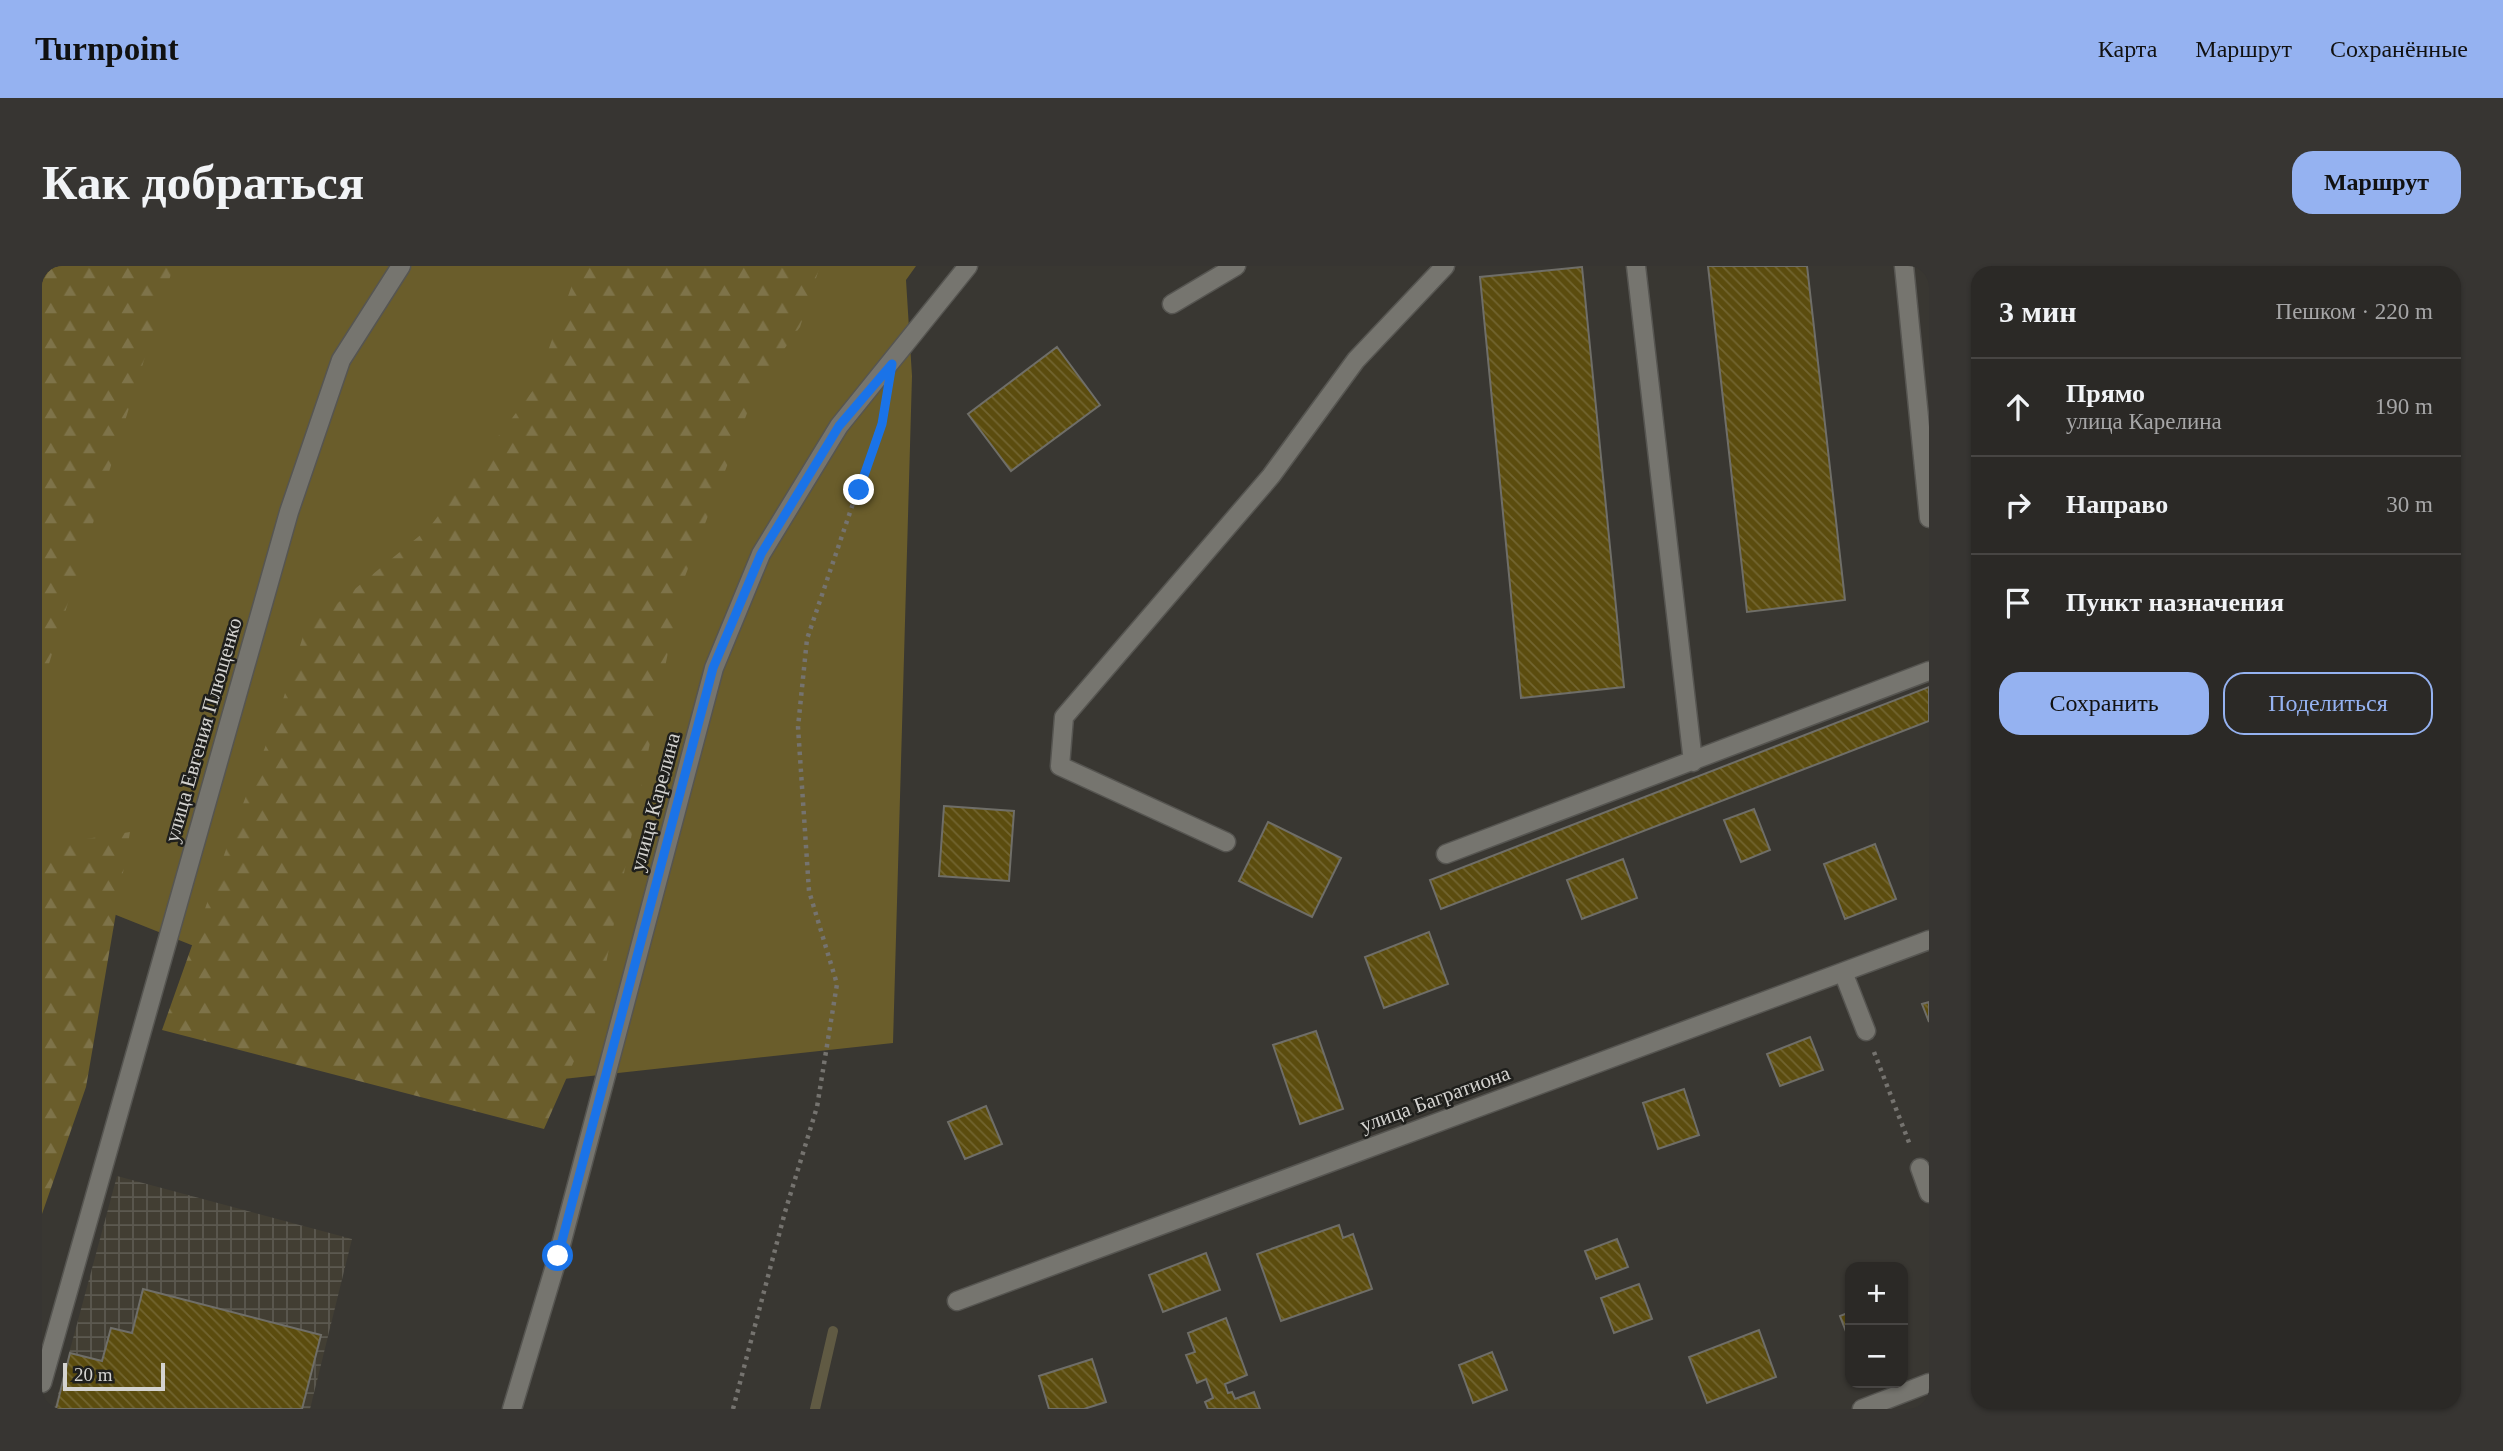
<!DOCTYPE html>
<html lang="ru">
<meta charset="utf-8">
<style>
:root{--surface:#2b2926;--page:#373532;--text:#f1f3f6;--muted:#a6a6a7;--line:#474543;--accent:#95b2f1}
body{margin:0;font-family:Georgia,serif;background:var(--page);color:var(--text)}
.controls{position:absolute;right:21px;bottom:21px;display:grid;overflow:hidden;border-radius:14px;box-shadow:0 2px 5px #0004}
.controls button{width:63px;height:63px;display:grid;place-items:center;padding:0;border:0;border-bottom:2px solid var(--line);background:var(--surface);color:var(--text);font:35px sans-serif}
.scale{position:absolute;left:21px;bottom:18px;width:102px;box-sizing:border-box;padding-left:7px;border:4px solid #d4d3d0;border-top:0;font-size:19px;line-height:24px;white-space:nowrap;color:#d4d3d0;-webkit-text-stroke:5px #1f1f1c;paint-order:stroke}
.stop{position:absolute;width:21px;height:21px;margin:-16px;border:5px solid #1a73e8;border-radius:50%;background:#fff}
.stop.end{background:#1a73e8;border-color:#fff;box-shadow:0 2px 7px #0008}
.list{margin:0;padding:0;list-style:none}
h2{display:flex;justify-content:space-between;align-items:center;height:91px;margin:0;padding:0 28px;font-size:30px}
h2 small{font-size:23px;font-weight:400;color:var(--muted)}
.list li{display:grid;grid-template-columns:46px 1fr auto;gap:21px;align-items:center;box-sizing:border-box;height:98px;padding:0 28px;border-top:2px solid var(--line)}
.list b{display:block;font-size:26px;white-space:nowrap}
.list p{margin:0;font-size:23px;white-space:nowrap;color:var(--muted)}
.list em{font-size:23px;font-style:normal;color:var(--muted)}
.actions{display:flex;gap:14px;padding:21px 28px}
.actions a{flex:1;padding:16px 0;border:2px solid var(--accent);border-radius:21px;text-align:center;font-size:24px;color:var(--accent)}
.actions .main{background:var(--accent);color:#111}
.icon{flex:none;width:38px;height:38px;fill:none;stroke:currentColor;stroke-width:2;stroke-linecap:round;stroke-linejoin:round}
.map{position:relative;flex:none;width:1887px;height:1143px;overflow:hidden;border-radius:21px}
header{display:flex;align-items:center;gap:42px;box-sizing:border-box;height:98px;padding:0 35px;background:var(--accent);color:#111}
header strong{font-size:33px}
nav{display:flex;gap:38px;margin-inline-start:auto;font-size:24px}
.intro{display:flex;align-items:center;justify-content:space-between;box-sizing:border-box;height:168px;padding:0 42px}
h1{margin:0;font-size:49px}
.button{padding:18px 32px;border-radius:21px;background:var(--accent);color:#111;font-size:24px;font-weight:700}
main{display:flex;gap:42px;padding:0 42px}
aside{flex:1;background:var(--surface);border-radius:21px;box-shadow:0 2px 5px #0004}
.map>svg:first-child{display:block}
</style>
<header>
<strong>Turnpoint</strong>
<nav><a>Карта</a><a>Маршрут</a><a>Сохранённые</a></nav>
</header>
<div class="intro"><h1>Как добраться</h1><a class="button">Маршрут</a></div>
<main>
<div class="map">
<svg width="1887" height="1143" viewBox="0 0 1887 1143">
<defs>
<pattern id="industrial-grid" width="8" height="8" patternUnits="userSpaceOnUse" patternTransform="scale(1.75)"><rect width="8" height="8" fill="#423e33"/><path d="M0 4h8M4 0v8" fill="none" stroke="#5c5950"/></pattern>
<pattern id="forest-firs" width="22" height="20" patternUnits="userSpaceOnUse" patternTransform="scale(1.75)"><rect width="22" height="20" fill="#6a5d2b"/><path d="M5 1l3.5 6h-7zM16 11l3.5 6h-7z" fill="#7e7349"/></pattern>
<pattern id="building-back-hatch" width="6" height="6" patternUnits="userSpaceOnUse" patternTransform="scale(1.75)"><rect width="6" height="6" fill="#5b4c0e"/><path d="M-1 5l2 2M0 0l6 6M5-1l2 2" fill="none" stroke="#726530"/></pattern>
</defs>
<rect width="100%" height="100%" fill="#393732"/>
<path fill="url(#industrial-grid)" d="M 75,910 L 310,973 L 268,1143 L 12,1143 Z"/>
<path fill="#6a5d2b" d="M 0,0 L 874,0 L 864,14 L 870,110 L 851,777 L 494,816 L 69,647 L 0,586 Z"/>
<path fill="url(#forest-firs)" d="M 0,0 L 137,0 L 129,8 L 0,420 Z
M 537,0 L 778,0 L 758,61 L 715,121 L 639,321 L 555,743 L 502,863 L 120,764 L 192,561 L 238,443 L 263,364 L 387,262 L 492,123 Z
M 88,566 L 44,821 L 0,948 L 0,580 Z"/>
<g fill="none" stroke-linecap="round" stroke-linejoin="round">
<path stroke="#605a43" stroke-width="10" d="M 773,1143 L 791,1065"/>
</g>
<path fill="url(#building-back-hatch)" stroke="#6f6e68" stroke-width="2" d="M 1666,0 L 1765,0 L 1803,334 L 1705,346 Z
M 1540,1 L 1582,421 L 1479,432 L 1438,11 Z
M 1015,81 L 1058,139 L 969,205 L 926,148 Z
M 1887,421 L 1887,455 L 1399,643 L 1388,614 Z
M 902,540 L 972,545 L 967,615 L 897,610 Z
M 1712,543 L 1728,584 L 1699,596 L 1682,554 Z
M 1226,556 L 1299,592 L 1270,651 L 1197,615 Z
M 1833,578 L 1854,633 L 1803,653 L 1782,598 Z
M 1581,593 L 1595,632 L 1540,653 L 1525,614 Z
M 1387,666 L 1406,718 L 1342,742 L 1323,691 Z
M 1887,736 L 1887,756 L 1880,738 Z
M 1274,765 L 1301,843 L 1258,858 L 1231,779 Z
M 1768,771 L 1781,804 L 1738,820 L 1725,788 Z
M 1642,823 L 1657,869 L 1616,883 L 1601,837 Z
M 944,840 L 960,878 L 923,893 L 906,856 Z
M 1297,959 L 1301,972 L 1311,968 L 1330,1023 L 1239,1055 L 1215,988 Z
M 1575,973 L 1586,1001 L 1554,1013 L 1543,985 Z
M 1164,987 L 1178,1024 L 1121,1046 L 1107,1009 Z
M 1597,1018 L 1610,1053 L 1572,1067 L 1559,1032 Z
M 101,1023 L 279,1069 L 260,1143 L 14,1143 L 28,1087 L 60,1095 L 69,1062 L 90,1067 Z
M 1808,1046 L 1808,1076 L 1798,1050 Z
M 1184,1052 L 1205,1109 L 1183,1118 L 1186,1127 L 1190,1126 L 1193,1133 L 1212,1126 L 1218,1143 L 1166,1143 L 1163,1136 L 1171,1132 L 1164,1113 L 1155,1117 L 1144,1089 L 1153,1086 L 1146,1067 Z
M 1717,1064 L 1734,1111 L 1665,1137 L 1647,1091 Z
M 1450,1086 L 1465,1124 L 1431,1137 L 1417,1099 Z
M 1050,1093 L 1064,1136 L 1042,1143 L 1007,1143 L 997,1110 Z"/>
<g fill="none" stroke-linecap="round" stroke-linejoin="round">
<g stroke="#565551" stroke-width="21">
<path id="minor" d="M 1594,0 L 1651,496
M 1862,0 L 1887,252
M 1130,38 L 1194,0
M 1184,576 L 1018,500 L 1022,451 L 1229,210 L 1314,94 L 1403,0
M 1404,588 L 1887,405
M 1801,706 L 1824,765
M 1878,902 L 1887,927
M 915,1035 L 1887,674
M 0,1117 L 247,246 L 299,94 L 359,0
M 470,1143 L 516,990 L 672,402 L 719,288 L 797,160 L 926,0
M 1820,1143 L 1887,1117"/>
</g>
<path stroke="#75736f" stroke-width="4.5" stroke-dasharray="3.5 5" stroke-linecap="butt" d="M 1832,786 L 1868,879
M 691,1143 L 743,946 L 775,841 L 795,718 L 767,625 L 756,461 L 765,373 L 842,146"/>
<use href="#minor" stroke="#76756f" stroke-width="18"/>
</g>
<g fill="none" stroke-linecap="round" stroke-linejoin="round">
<path stroke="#1a73e8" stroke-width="9" d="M 516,990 L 671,402 L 719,288 L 797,160 L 850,98 L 840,158 L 817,224"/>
</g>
<g text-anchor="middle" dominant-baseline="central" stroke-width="5" stroke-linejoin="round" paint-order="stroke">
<g font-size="21" fill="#d4d3d0" stroke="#1f1f1c">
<text transform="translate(161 464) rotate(-74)">улица Евгения Плющенко</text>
<text transform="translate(613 536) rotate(-75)">улица Карелина</text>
<text transform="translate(1393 833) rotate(-20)">улица Багратиона</text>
</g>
</g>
</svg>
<div class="controls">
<button>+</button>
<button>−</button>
</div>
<div class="scale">20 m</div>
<div class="stop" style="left:516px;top:990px"></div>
<div class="stop end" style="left:817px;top:224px"></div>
</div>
<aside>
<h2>3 мин<small>Пешком · 220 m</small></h2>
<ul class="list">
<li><svg class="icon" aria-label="ahead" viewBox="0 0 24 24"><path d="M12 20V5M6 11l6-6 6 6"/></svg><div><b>Прямо</b><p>улица Карелина</p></div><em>190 m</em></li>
<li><svg class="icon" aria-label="right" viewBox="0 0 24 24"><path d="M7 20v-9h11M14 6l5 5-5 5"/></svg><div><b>Направо</b></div><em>30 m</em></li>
<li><svg class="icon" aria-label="arrive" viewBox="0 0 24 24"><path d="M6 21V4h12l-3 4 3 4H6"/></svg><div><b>Пункт назначения</b></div></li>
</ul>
<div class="actions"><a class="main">Сохранить</a><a>Поделиться</a></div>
</aside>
</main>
